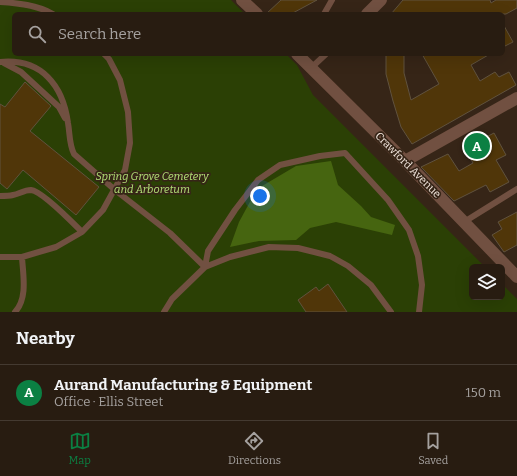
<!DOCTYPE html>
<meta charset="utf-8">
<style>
:root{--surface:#281c11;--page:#30251a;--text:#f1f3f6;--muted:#a5a19f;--line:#443a31;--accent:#0b8043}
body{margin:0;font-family:Bitter,serif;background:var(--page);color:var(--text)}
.controls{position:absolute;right:12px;bottom:12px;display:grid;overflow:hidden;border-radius:6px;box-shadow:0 4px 16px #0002}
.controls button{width:36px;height:36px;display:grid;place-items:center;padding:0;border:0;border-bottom:1px solid var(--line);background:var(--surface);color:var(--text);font:20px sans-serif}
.you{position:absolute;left:260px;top:196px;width:14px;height:14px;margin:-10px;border:3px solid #fff;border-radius:50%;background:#1a73e8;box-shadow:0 0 0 6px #1a73e833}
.badge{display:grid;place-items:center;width:26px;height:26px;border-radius:50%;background:var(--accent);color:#fff;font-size:13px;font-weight:700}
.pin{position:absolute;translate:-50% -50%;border:2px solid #fff;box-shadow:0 1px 4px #0006}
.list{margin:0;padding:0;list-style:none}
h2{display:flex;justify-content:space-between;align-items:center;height:52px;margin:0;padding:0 16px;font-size:17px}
h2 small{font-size:13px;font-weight:400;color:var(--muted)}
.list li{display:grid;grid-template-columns:26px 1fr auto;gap:12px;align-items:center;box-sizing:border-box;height:56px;padding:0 16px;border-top:1px solid var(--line)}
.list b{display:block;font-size:15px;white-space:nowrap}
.list p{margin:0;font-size:13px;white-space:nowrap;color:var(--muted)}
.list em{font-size:13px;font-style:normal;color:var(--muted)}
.icon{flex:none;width:22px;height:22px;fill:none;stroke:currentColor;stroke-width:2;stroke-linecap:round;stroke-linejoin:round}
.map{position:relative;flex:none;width:517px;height:312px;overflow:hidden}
.search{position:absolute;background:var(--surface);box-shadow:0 4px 16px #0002;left:12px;right:12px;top:12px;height:44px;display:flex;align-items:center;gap:10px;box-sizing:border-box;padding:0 14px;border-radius:6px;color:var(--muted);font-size:15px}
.sheet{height:108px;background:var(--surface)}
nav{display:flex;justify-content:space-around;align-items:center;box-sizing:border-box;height:56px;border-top:1px solid var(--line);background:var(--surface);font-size:11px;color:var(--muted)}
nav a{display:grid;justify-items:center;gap:2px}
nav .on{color:var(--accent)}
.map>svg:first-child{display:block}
</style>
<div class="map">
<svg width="517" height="312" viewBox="0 0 517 312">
<rect width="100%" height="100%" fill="#362517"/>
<path fill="#2b4005" d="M 0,0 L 231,0 L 245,14 L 14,14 L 14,54 L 286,54 L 297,65 L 313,95 L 485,267 L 472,267 L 472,297 L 502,297 L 502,284 L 517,299 L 517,312 L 0,312 Z"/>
<path fill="#466510" d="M 331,161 L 338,185 L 361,206 L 371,217 L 395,225 L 392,235 L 336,222 L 310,228 L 296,240 L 259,241 L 230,247 L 239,222 L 257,189 L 296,166 Z"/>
<path fill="#503609" stroke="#60523e" d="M 281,0 L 317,0 L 291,14 L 266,14 Z
M 403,0 L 490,0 L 491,3 L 496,0 L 517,0 L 517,8 L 506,14 L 391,14 Z
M 503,24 L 513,42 L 503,47 Z
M 386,54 L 404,54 L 404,73 L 411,100 L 439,84 L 422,54 L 490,54 L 471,65 L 480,81 L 495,72 L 499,77 L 509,72 L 516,85 L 412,144 L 401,127 L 393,101 L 386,74 Z
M 25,82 L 51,106 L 30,131 L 99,187 L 76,215 L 23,170 L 7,189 L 0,183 L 0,104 L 5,107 Z
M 494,133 L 506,155 L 496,160 L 509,182 L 490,192 L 486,185 L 454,201 L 421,167 L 448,154 L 459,171 L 473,163 L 465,148 Z
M 517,212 L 517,245 L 504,252 L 492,235 L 502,229 L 498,222 Z
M 328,284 L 347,312 L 306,312 L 298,300 L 316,287 L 319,291 Z"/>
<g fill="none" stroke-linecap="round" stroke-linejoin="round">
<path stroke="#715041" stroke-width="6" d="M 0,2 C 18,3 37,5 53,14
M 324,14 L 332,0
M 0,62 C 42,58 63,86 68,123 C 70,134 69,144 74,154 L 115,190 L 170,233 L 205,267
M 4,63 L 21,72 L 59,107 L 65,118
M 311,68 L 326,54
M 0,196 C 4,196 9,196 13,195 C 19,194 24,190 31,190 C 42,191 73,223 82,232
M 464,222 L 517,189
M 0,257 L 22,257 L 56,247 L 82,232 L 103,210 L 125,170 L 130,143 L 128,112 L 120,80 L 109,59 L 104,54
M 205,267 L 208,251 L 235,210 L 258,180 L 280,165 L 320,156 L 345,153 L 388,200 L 409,230 L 418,256 L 422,285 L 419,312
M 15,312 C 28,298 23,275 22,257
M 164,312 L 172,299 L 205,267 L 230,257 L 269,247 L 298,248 L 330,256 L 348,266 L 371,285 L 391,312"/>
<path stroke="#715041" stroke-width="12" d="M 242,0 L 257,14
M 367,14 L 381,0
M 297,54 L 405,161 L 517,277
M 405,161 L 517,98"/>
</g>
<g text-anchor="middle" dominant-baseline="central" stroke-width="3.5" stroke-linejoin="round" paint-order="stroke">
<g font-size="11" fill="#f5e9e0" stroke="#362517">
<text transform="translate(408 165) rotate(45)">Crawford Avenue</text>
</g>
<g font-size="11" font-style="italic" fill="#b3e177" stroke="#362517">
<text x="152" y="176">Spring Grove Cemetery<tspan x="152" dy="13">and Arboretum</tspan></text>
</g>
</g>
</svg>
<div class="controls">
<button><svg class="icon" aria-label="layers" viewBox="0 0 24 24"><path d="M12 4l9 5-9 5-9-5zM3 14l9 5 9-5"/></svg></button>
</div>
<div class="you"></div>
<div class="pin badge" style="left:477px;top:146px">A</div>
<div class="search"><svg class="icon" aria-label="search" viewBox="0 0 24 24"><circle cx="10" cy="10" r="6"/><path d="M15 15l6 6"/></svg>Search here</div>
</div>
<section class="sheet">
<h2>Nearby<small></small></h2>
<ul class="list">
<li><span class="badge">A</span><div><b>Aurand Manufacturing &amp; Equipment</b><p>Office · Ellis Street</p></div><em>150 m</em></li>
</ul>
</section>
<nav>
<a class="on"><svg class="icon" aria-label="map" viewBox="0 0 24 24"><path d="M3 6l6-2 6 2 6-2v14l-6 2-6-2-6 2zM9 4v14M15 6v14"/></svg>Map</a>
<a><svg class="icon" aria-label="directions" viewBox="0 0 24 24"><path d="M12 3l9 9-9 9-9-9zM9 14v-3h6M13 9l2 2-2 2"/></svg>Directions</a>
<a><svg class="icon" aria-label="saved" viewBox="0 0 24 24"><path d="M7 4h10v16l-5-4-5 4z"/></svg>Saved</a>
</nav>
